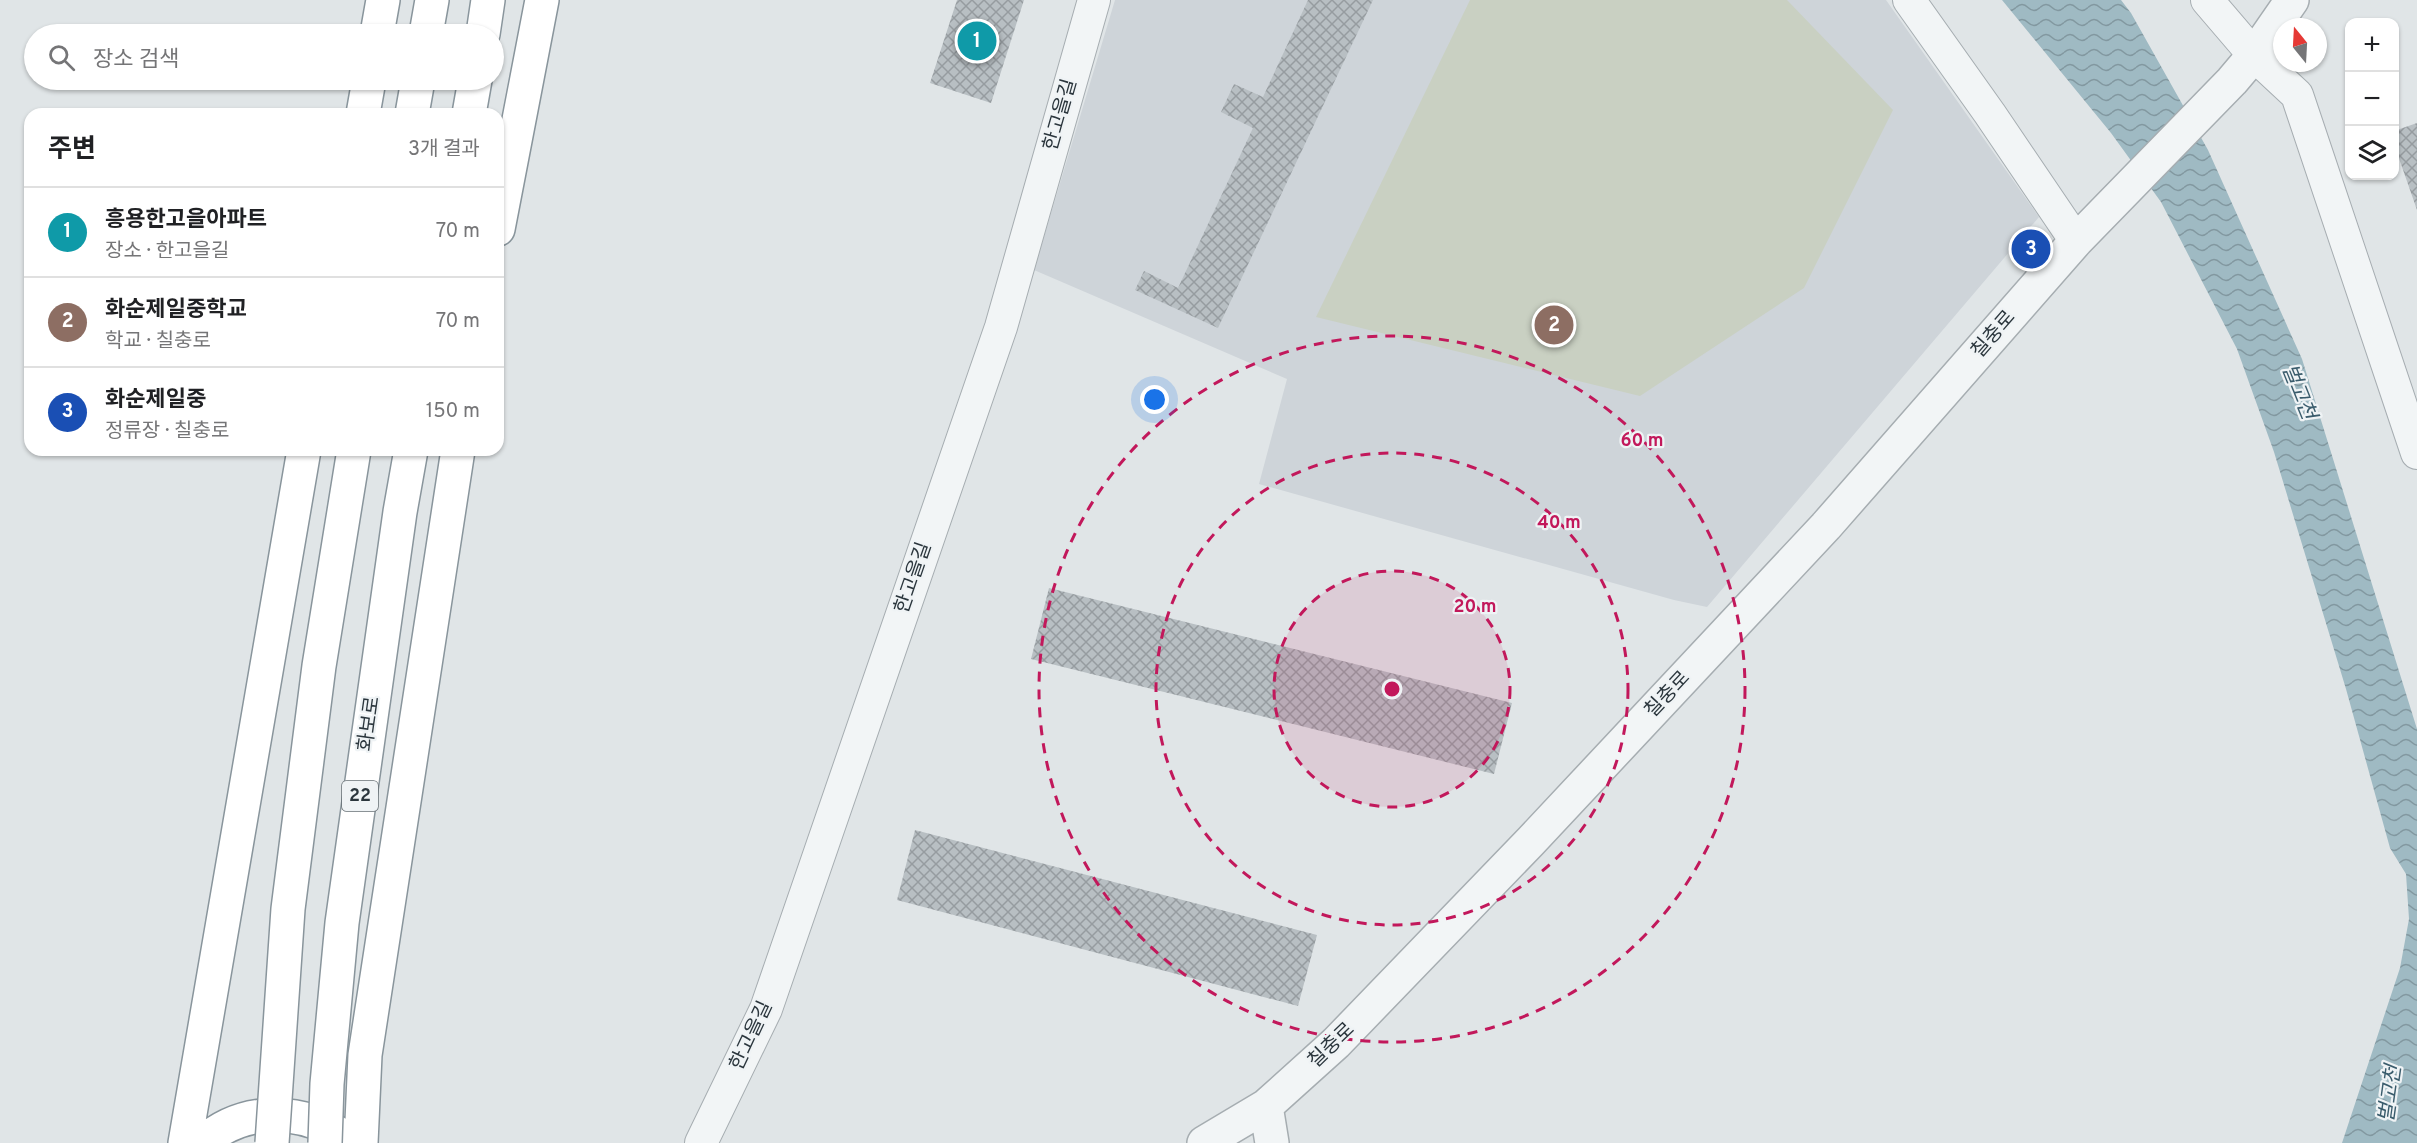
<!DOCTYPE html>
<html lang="ko">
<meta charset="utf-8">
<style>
:root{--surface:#fff;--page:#f2f2f2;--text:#202124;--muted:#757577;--line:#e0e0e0;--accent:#be547e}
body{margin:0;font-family:Overpass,"Noto Sans KR",sans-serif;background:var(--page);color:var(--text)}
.controls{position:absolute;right:18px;top:18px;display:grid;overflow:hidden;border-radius:12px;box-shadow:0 2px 4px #0004}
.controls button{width:54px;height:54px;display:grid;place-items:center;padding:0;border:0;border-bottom:2px solid var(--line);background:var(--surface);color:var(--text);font:30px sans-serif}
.compass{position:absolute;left:2273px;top:18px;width:54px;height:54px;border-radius:50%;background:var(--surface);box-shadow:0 2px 4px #0004;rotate:342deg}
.you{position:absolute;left:1155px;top:400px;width:21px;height:21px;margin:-15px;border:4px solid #fff;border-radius:50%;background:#1a73e8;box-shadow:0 0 0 9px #1a73e833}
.badge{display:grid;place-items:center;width:39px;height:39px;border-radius:50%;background:var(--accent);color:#fff;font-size:20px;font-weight:700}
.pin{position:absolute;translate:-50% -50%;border:3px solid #fff;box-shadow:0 2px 6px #0006}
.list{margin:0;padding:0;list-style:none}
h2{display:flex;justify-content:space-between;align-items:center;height:78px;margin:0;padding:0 24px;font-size:26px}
h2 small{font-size:20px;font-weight:400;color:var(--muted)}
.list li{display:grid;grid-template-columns:39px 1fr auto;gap:18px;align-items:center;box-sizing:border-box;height:90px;padding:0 24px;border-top:2px solid var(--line)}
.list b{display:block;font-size:22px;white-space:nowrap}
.list p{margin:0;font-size:20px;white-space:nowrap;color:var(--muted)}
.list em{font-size:20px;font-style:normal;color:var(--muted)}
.icon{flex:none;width:33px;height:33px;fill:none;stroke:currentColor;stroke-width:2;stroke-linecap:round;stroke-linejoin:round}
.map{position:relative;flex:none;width:2417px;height:1143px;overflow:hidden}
.search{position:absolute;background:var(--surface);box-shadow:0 2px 4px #0004;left:24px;top:24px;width:480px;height:66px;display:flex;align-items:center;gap:15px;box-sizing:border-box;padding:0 21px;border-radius:33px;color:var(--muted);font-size:22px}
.panel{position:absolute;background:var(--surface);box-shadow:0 2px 4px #0004;left:24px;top:108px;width:480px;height:348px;border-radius:18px}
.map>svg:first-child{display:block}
</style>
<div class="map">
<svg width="2417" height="1143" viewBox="0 0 2417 1143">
<defs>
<pattern id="water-waves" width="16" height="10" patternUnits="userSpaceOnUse" patternTransform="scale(1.5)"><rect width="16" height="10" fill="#9fbac3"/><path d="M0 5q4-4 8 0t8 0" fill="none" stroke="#8298a0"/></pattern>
<pattern id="building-cross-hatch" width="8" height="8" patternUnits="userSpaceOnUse" patternTransform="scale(1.5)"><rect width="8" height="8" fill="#b8bfc3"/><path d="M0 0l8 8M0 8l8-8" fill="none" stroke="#969ca0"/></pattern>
</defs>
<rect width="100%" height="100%" fill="#e0e5e7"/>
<path fill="#ced4d9" d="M 1115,0 L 1886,0 L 2039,217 L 1707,607 L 1674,600 L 1259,484 L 1287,379 L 1034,270 Z"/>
<path fill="#c9d0c2" d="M 1470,0 L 1787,0 L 1893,110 L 1804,288 L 1640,396 L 1316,317 Z"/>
<path fill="url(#water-waves)" d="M 2002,0 L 2121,0 L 2131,13 L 2208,150 L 2302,359 L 2417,729 L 2417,1143 L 2342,1143 L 2400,968 L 2409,919 L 2406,874 L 2390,848 L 2346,689 L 2274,452 L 2237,349 L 2161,202 L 2111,133 Z"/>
<path fill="url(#building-cross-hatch)" d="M 957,0 L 1024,0 L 991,103 L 930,83 Z
M 1308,0 L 1373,0 L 1218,328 L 1135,290 L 1144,271 L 1178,288 L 1253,128 L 1221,112 L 1234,84 L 1263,97 Z
M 2417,123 L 2417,210 L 2394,144 L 2394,131 Z
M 1049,588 L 1512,703 L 1494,774 L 1031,659 Z
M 915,830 L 1317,935 L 1298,1006 L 897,900 Z"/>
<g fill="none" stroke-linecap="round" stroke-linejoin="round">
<g stroke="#a6adb1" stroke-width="34">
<path id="minor" d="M 1909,0 L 1990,114 L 2076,241
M 2207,0 L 2254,55 L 2297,95 L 2417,453
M 701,1143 L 766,1009 L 1001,327 L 1094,0"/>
</g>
<g stroke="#a6adb1" stroke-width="36">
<path id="tertiary" d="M 1266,1106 L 1272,1143
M 1204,1143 L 1266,1106 L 1336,1043 L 1531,841 L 1826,526 L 2076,241 L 2232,81 L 2254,55 L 2292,0"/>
</g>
<g stroke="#89959c" stroke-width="36">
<path id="trunk" d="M 377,34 L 383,0
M 426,34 L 432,0
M 483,34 L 488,0
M 363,114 L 369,80
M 412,114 L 418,80
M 469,114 L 475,80
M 498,229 L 542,0
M 185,1143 L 304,450
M 202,1143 C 244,1106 303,1107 348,1140
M 361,1143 L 365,1055 L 458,450"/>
</g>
<use href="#minor" stroke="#f2f5f6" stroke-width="32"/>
<use href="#tertiary" stroke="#f2f5f6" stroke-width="33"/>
<use href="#trunk" stroke="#fff" stroke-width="33"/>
<g stroke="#89959c" stroke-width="36" stroke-linecap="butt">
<path id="trunk-bridge" d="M 272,1143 L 288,909 L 319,666 L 354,450
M 325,1143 L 327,1084 L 342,923 L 400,512 L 411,450"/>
</g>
<use href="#trunk-bridge" stroke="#fff" stroke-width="33"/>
</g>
<circle cx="1392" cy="689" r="118" fill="#c2185b" fill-opacity=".12"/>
<g fill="none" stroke="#c2185b" stroke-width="3" stroke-dasharray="10 8">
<circle cx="1392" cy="689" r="118"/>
<circle cx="1392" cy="689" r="236"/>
<circle cx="1392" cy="689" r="353"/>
</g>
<g text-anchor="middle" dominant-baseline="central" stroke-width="4.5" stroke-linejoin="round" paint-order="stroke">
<rect fill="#eff3f5" stroke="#666f74" stroke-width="1.5" x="342" y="781" width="36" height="30" rx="4.5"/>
<g font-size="18" font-weight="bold" fill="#2b363d">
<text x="360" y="796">22</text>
</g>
<g font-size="20" fill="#2b363d" stroke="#eff3f5">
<text transform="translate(1061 115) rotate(-74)">한고을길</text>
<text transform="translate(1994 335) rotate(-49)">칠충로</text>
<text transform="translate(914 578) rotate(-71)">한고을길</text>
<text transform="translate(1668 695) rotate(-47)">칠충로</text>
<text transform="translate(370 724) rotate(-82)">화보로</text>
<text transform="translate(752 1036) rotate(-65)">한고을길</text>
<text transform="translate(1332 1046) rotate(-44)">칠충로</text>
</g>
<g font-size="21" font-style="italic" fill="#3a5c6c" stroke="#eff3f5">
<text transform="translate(2298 392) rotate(68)">벌고천</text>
<text transform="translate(2391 1094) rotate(-82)">벌고천</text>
</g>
</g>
<circle cx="1392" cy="689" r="9" fill="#c2185b" stroke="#eff3f5" stroke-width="3"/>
<g font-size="18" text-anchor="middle" font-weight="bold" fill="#c2185b" stroke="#eff3f5" stroke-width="4.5" stroke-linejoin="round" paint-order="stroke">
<text x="1642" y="446">60 m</text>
<text x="1559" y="528">40 m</text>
<text x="1475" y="612">20 m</text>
</g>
</svg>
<div class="controls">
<button>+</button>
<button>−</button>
<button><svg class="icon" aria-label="layers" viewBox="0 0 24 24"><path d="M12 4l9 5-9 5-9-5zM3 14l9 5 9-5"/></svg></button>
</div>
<svg class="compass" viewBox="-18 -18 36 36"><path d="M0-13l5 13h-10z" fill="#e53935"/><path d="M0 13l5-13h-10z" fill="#757577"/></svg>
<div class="you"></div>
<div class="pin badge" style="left:977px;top:41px;background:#0f9aa8">1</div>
<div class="pin badge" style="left:1554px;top:325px;background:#8d6e63">2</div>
<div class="pin badge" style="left:2031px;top:249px;background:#1a4fb4">3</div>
<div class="search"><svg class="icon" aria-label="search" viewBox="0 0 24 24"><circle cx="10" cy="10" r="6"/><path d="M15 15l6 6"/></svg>장소 검색</div>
<section class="panel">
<h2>주변<small>3개 결과</small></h2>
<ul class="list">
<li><span class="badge" style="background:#0f9aa8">1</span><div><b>흥용한고을아파트</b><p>장소 · 한고을길</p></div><em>70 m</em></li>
<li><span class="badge" style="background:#8d6e63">2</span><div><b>화순제일중학교</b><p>학교 · 칠충로</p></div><em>70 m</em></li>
<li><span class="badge" style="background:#1a4fb4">3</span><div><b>화순제일중</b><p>정류장 · 칠충로</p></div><em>150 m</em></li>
</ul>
</section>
</div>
